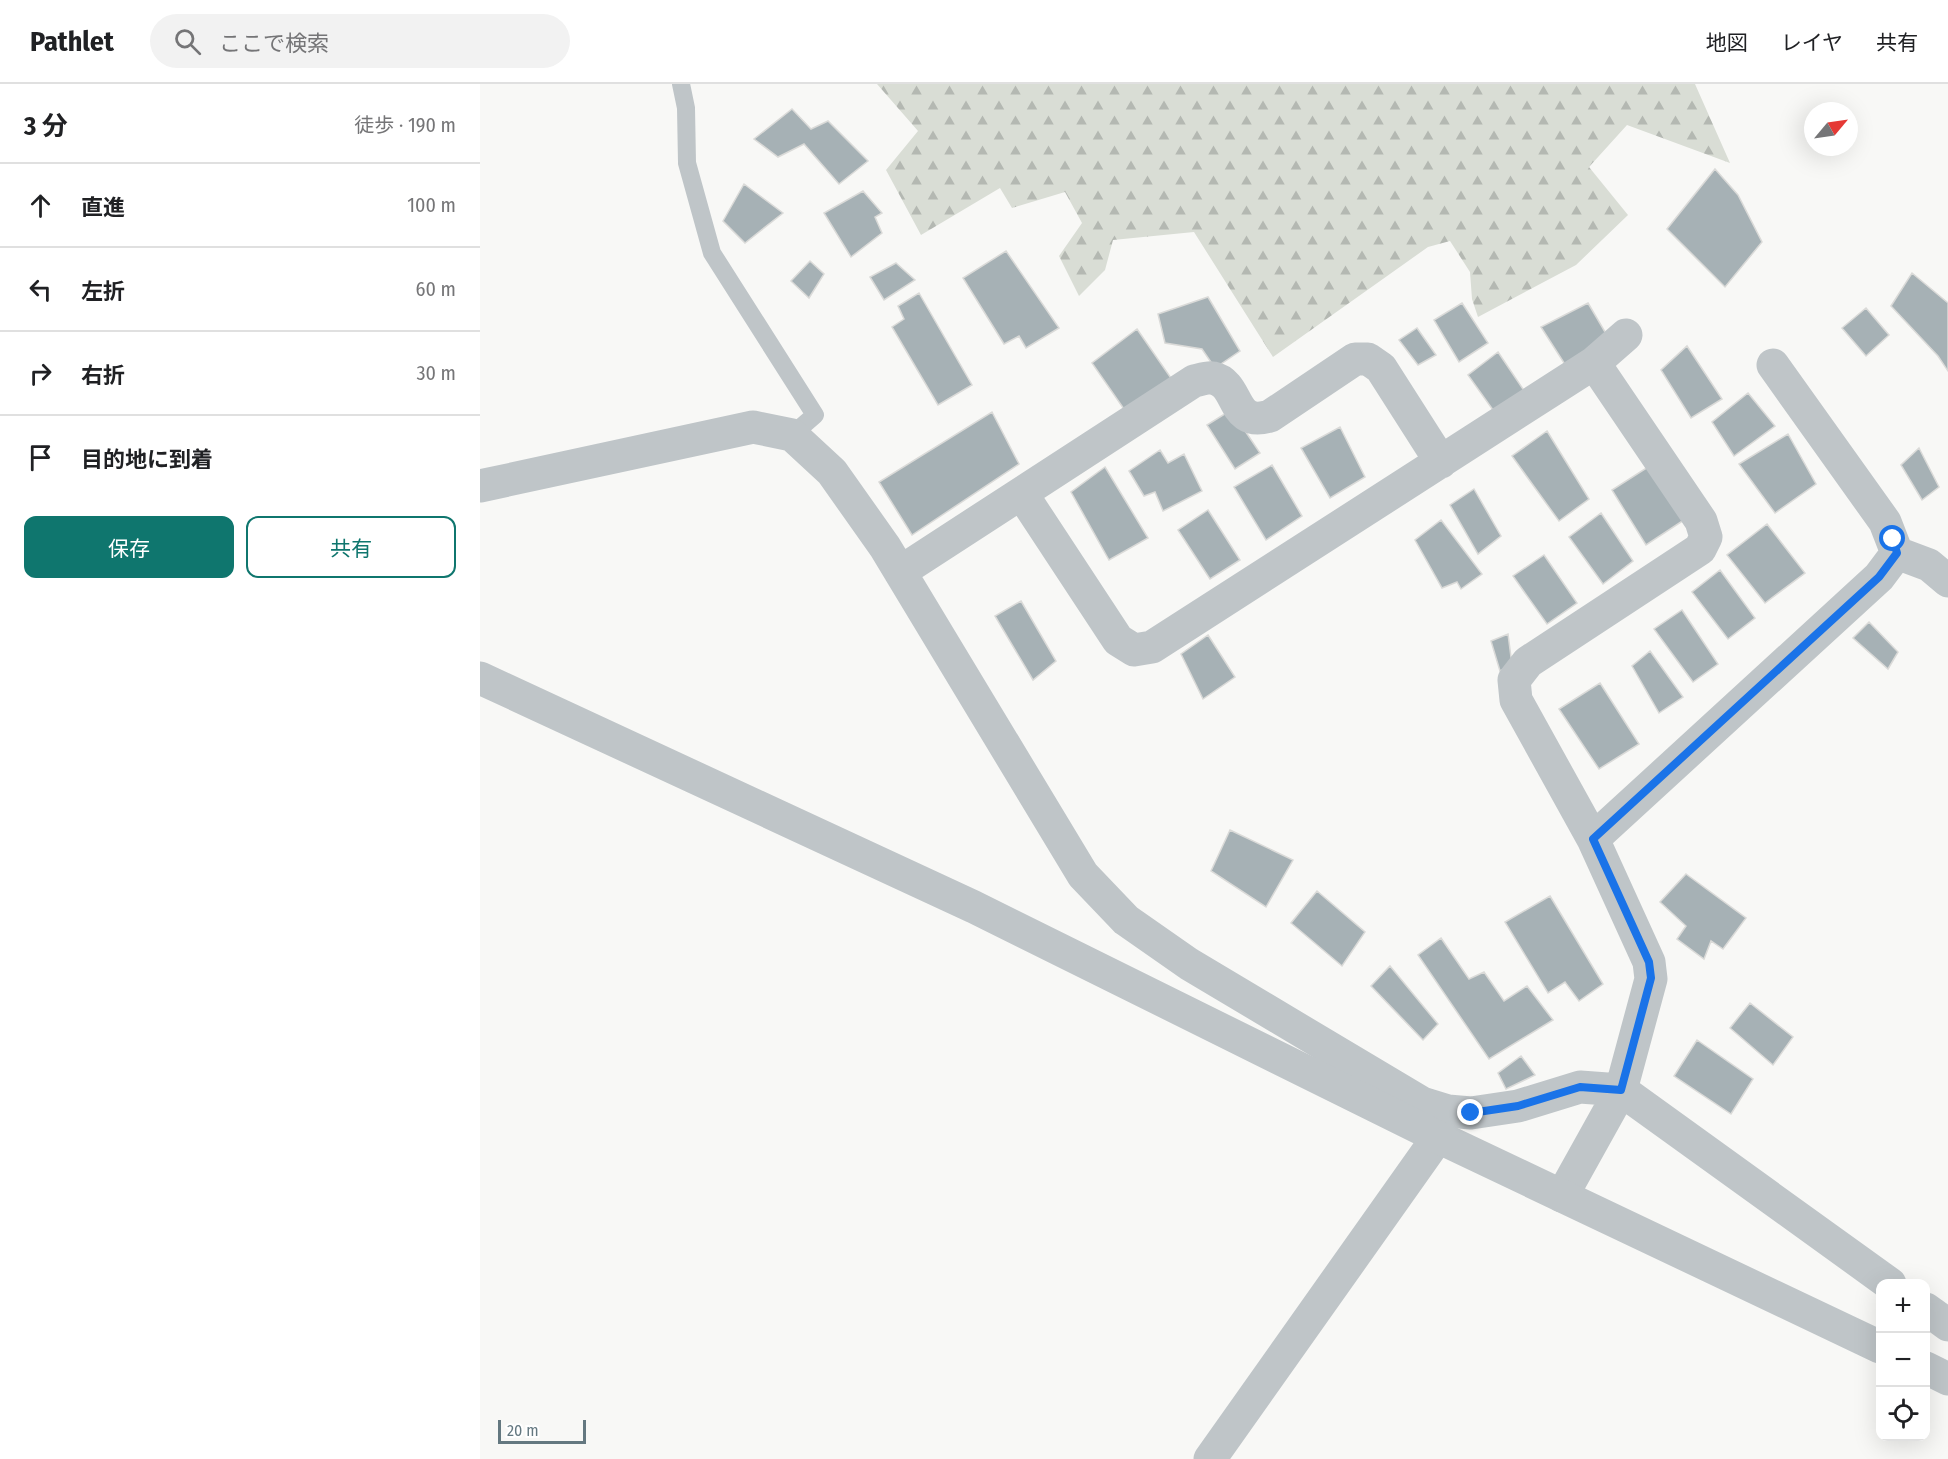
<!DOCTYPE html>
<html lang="ja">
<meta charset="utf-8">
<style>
:root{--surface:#fff;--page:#f2f2f2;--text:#202124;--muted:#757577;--line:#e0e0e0;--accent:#0f766e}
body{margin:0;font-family:"Fira Sans Condensed","Noto Sans JP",sans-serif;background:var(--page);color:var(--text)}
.controls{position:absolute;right:18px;bottom:18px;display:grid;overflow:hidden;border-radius:12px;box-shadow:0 6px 24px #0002}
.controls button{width:54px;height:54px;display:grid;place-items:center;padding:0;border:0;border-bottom:2px solid var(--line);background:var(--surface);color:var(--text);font:30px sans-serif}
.compass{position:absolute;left:1324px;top:18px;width:54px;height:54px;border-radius:50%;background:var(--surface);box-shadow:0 6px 24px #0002;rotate:61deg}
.scale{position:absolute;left:18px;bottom:15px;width:88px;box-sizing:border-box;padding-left:6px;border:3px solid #647880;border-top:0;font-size:16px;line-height:21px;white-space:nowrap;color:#647880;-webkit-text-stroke:4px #fff;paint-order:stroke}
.stop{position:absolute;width:18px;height:18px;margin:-14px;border:4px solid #1a73e8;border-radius:50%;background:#fff}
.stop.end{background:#1a73e8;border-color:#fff;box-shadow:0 2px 6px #0008}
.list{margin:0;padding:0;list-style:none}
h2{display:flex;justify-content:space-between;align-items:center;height:78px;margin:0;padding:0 24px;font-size:26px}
h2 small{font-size:20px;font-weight:400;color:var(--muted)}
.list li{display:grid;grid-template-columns:39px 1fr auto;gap:18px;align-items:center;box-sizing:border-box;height:84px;padding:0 24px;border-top:2px solid var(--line)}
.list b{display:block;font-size:22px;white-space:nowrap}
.list em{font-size:20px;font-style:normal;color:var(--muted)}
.actions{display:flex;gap:12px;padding:18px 24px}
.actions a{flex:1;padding:14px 0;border:2px solid var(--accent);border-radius:12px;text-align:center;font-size:21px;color:var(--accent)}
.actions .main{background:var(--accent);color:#fff}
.icon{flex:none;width:33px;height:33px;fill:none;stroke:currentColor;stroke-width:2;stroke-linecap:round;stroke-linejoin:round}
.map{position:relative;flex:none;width:1468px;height:1375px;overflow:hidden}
header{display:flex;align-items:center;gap:36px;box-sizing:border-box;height:84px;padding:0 30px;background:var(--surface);border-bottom:2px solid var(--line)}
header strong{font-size:28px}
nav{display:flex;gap:33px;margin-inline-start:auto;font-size:21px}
.search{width:420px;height:54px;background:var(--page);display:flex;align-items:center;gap:15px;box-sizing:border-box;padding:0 21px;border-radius:33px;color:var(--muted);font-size:22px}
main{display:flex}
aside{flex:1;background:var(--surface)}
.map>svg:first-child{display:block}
</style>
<header>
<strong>Pathlet</strong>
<div class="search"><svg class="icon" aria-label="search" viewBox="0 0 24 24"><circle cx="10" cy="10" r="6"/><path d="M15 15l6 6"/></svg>ここで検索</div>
<nav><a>地図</a><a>レイヤ</a><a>共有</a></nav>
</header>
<main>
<aside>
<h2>3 分<small>徒歩 · 190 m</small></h2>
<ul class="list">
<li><svg class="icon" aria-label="ahead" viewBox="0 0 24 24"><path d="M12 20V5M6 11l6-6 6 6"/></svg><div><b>直進</b></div><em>100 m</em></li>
<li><svg class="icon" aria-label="left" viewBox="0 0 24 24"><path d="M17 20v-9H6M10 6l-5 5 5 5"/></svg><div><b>左折</b></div><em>60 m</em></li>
<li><svg class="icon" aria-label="right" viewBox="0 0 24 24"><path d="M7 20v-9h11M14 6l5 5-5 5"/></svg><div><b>右折</b></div><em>30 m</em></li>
<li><svg class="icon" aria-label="arrive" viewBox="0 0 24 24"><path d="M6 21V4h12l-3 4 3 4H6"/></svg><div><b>目的地に到着</b></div></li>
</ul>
<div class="actions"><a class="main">保存</a><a>共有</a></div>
</aside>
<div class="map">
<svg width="1468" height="1375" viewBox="0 0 1468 1375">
<defs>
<pattern id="forest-firs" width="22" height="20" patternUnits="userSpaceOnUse" patternTransform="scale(1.5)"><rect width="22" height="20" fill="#d9ddd5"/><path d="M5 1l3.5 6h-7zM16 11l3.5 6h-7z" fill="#b4b8b2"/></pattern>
</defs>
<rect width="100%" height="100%" fill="#f8f8f6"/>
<path fill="url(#forest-firs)" d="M 397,0 L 1215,0 L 1250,79 L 1147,41 L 1109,83 L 1148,131 L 1096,181 L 998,233 L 992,215 L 990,188 L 970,157 L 948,163 L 793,273 L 714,148 L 633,156 L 625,186 L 599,212 L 579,172 L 602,139 L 585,108 L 532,124 L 520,104 L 441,151 L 406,86 L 438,47 Z"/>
<path fill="#a6b1b5" stroke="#dadad8" stroke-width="1.5" d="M 312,25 L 331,45 L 348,37 L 388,77 L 359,100 L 324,60 L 298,73 L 274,55 Z
M 1235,85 L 1258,111 L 1282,158 L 1245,203 L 1187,145 Z
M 264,100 L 303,129 L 265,159 L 243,137 Z
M 383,107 L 402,129 L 395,133 L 402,149 L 371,173 L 344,129 Z
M 526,167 L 579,244 L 546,264 L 539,252 L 524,260 L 483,194 Z
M 330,177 L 344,190 L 329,214 L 311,197 Z
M 416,179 L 435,196 L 404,216 L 390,193 Z
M 1432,189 L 1468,219 L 1468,287 L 1458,272 L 1411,222 Z
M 439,209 L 492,301 L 458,321 L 412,243 L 424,235 L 418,222 Z
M 728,213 L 760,267 L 735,284 L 722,265 L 685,259 L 678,230 Z
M 982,219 L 1008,259 L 979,278 L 954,236 Z
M 1108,219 L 1128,253 L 1086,282 L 1061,243 Z
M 1386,224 L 1409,251 L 1386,272 L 1362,244 Z
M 937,244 L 956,271 L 938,281 L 919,256 Z
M 657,245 L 693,297 L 646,328 L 612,279 Z
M 1207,262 L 1242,315 L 1211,334 L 1181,286 Z
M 1018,268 L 1045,308 L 1013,326 L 988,291 Z
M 1268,309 L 1295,342 L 1254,372 L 1232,338 Z
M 751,326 L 780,369 L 755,385 L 727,341 Z
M 512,328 L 539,380 L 432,451 L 399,398 Z
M 860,343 L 885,393 L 850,414 L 821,364 Z
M 1067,347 L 1109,415 L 1079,437 L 1032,372 Z
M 1308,350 L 1336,400 L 1295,429 L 1259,380 Z
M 1439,364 L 1459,403 L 1442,416 L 1421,381 Z
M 680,366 L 688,379 L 704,370 L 722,407 L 683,427 L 675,408 L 664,412 L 649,387 Z
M 792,381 L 822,432 L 786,456 L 754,403 Z
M 625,383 L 668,454 L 629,476 L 591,408 Z
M 1168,383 L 1204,436 L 1166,461 L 1132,406 Z
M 994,405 L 1021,452 L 998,470 L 970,421 Z
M 728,426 L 760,476 L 730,495 L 698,446 Z
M 1121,429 L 1153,477 L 1123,500 L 1089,453 Z
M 961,436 L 1002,490 L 981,505 L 977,498 L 962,504 L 935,456 Z
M 1287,440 L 1325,489 L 1285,519 L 1247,471 Z
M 1064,471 L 1097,519 L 1067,540 L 1033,492 Z
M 1240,486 L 1275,534 L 1248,555 L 1212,508 Z
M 541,517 L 576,577 L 553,596 L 515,532 Z
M 1202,526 L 1238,580 L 1213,598 L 1174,545 Z
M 1389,538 L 1418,568 L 1408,585 L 1373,554 Z
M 1028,550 L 1032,581 L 1020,587 L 1011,557 Z
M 728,551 L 755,593 L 723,615 L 701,570 Z
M 1170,567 L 1203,613 L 1179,629 L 1152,582 Z
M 1120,599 L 1159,660 L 1119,685 L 1079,625 Z
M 750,746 L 813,776 L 786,823 L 731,787 Z
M 1206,790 L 1266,834 L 1243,865 L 1231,857 L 1224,875 L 1197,855 L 1206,842 L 1180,818 Z
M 837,807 L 885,848 L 862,882 L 811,839 Z
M 1070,812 L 1123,900 L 1099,917 L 1085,898 L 1068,909 L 1025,838 Z
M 961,854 L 989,895 L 1004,888 L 1024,917 L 1047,902 L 1073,936 L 1009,975 L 938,871 Z
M 910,882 L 958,940 L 943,956 L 891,902 Z
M 1270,919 L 1313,953 L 1293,981 L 1250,944 Z
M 1217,956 L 1273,995 L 1251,1030 L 1194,992 Z
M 1041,972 L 1055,991 L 1026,1005 L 1018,989 Z"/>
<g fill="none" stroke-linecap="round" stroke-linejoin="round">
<path stroke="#bfc5c8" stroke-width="18" d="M 201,0 L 206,24 L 207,79 L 232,169 L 335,331 L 312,351"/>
<path stroke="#bfc5c8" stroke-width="33" d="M 0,402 L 273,343 L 312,351 L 352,388 L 405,463 L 603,791 L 646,836 L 709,880 L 942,1019 L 968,1027 L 991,1029 L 1038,1022 L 1100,1003 L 1141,1006 L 1410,1200
M 542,410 L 638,556 L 654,566 L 672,563 L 1114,279 L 1146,251
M 1417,469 L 1449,481 L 1468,497
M 420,488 L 714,297 C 719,296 727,293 733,294 C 761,300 750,344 790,332 L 875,275 L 888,275 L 901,284 L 961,378
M 1113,755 L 1399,493 L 1417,469 L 1405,438 L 1293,281
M 1082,1112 L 1141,1006 L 1171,895 L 1169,878 L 1113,755 L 1036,616 L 1034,596 L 1048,578 L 1220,465 L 1226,453 L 1221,437 L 1114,279
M 1446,1225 L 1468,1241
M 730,1375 L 958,1053"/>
<path stroke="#bfc5c8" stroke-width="33" d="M 0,594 L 494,823 L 958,1053 L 1400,1263
M 1446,1284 L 1468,1295"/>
</g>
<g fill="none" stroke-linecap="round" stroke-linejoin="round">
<path stroke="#1a73e8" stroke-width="8" d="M 991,1029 L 1038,1022 L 1100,1003 L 1141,1006 L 1171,894 L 1169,878 L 1113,755 L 1399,493 L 1417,469 L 1413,455"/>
</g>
</svg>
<div class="controls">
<button>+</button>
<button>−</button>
<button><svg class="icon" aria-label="locate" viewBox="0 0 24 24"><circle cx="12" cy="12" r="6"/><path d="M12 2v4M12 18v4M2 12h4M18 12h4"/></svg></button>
</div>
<svg class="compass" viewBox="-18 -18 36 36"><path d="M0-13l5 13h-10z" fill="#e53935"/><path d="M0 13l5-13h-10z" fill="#757577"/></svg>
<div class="scale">20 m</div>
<div class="stop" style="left:1413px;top:455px"></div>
<div class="stop end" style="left:991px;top:1029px"></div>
</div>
</main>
